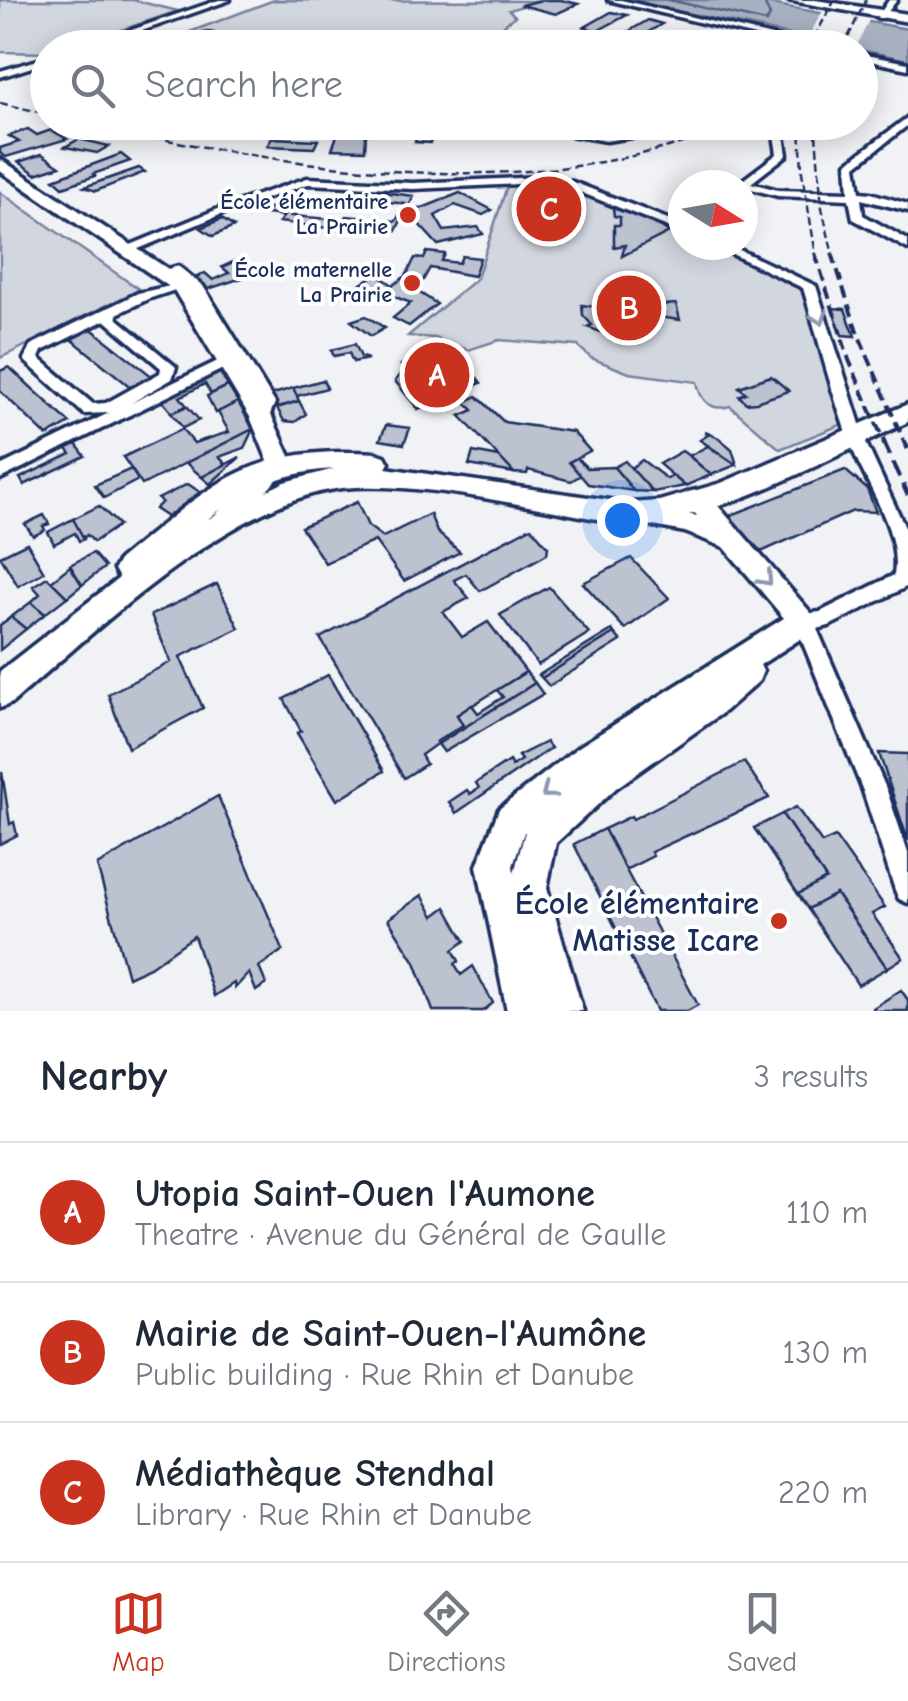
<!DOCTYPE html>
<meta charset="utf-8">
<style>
:root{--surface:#fff;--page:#f2f2f3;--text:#1f2937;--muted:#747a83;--line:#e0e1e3;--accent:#c8321e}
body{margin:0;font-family:"Comic Neue",sans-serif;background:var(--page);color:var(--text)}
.compass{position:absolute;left:668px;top:170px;width:90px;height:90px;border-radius:50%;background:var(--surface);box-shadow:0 5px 25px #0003;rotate:101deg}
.you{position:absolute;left:622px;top:520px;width:35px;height:35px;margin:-25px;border:8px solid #fff;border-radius:50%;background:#1a73e8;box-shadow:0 0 0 15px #1a73e833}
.badge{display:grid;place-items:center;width:65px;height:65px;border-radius:50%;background:var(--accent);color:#fff;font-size:32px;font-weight:700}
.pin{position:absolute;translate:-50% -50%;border:5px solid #fff;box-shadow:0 2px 10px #0006}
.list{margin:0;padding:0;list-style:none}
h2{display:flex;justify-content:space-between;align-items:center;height:130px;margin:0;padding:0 40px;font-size:42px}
h2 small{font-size:32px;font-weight:400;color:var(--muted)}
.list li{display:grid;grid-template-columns:65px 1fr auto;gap:30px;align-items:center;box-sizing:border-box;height:140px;padding:0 40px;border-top:2px solid var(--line)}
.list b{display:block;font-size:38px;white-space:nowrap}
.list p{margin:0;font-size:32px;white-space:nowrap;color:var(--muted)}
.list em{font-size:32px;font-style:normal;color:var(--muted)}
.icon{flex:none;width:55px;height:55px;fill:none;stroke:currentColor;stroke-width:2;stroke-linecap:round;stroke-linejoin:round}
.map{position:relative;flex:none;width:908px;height:1011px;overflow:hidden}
.search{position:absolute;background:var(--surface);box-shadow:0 5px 25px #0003;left:30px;right:30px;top:30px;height:110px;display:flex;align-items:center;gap:25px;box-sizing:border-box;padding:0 35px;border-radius:55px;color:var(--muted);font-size:38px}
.sheet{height:550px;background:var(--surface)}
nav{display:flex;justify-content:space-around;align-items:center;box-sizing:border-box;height:140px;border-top:2px solid var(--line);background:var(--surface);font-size:28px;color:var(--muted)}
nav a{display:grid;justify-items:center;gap:5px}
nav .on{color:var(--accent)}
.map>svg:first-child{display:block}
</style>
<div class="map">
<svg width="908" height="1011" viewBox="0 0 908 1011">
<rect width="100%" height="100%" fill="#f1f2f5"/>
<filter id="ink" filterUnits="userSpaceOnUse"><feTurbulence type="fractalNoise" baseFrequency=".01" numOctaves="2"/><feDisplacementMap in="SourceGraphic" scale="20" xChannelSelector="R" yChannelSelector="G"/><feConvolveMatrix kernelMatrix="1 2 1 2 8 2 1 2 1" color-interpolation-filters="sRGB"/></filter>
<g filter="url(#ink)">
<!-- green -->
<g fill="#d2d6df" stroke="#76829e" stroke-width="2.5">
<path d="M0,0H133L178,11L71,47L48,48L47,53L0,52Z"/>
<path d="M274,0L531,1L542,0L509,10L515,16L504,25L520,38L504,47L253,48L238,43C218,52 182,50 161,43Z"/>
<path d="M560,184L683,232V245H716L802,287L848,422L780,449L730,406C710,412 700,400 697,382L629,373L591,358L578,346L499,340L468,350L435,338L408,336L477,278L507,186Z"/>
<path d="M0,192L140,290L0,358Z"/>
</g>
<!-- water -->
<path fill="#a8b0c2" stroke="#707c9a" stroke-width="2.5" d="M624,0H750L908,29V60Z"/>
<!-- pier -->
<path fill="#f1f2f5" d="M824,9L870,18L856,48L804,44Z"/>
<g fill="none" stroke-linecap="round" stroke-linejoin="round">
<!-- shore -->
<path stroke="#536386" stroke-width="2.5" d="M669,0L766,22L770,16L763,0"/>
</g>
<!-- building -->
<g fill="#bcc2d0" stroke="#1b2f5e" stroke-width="2.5">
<path d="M542,0H561L578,4L556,14L521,5Z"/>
<path d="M611,12L627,15L597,31L585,27Z"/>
<path d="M648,20L662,24L635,40L666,47L639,48L612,41Z"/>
<path d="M206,31L239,40L220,48L167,44Z"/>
<path d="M342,122L358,123L355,130L398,129L432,135L430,143L415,142L416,137L395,133L366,134L365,150L332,149Z"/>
<path d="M28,129L37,135L51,130L67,139L6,157L0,153V148L19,142L9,136Z"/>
<path d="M272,138L318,140L314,148L267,146Z"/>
<path d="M79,139L109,146L97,153L65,147Z"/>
<path d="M42,154L60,166L36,174L19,162Z"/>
<path d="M121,154L130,161L93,174L95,176L63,187L54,179Z"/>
<path d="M139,168L145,172L96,191L84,187Z"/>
<path d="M352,188L414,196L408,208L420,209L460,193L492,210L483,215L455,205L435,216L444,231L478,227L483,234L438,245L415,220L402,218L396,231L346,225L344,230L279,222L284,216L266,214L271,207L295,210L291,216L344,220L347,216L396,221L405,204L347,196Z"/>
<path d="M527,198L579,204L574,225L567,224L566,229L527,225L528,220L521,219Z"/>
<path d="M613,208L656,223L669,232L622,256L625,245L614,247V225H620V217L614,216Z"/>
<path d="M222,219L234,227L213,236L201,228Z"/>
<path d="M427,252L445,254L442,261L459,263L462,256L480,258L474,276L430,268L417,291L437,304L409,326L393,318L411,303L361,284L376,274L393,285L406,276L415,258L424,259Z"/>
<path d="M235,261L251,275L208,289L195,278L205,273L213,280L229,273L222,267Z"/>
<path d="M611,278L636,281L634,286L650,293L664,305L676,304L680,320L659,317L648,330L617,334V338L587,327L592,325L583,315L582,305L595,307L615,296Z"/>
<path d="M832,308L845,309L855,336L842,335Z"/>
<path d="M366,316L385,328L371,336L351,321Z"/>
<path d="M89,327L153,377L133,389L69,337Z"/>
<path d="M355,344L361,357L368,359L353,362L349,353L334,356L331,350Z"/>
<path d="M428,347L440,353L445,349L452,351L456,362H465L481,383L418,409L395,381L407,368L401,365Z"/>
<path d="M9,367L70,423L47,436L0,391V371Z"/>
<path d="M218,369L228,386L211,394L205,384L180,397L187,406L172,413L160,398Z"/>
<path d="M771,376L789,391L756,402L746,403L739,396L746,393L739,387Z"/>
<path d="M323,380L327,388L297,396L293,388Z"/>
<path d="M228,386L238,402L216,413L207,396Z"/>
<path d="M293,388L299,401L277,408L270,395Z"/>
<path d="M477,396L504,422L573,432L590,451L569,462L581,475L571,481L528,470L527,474L514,473L460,416L473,410L465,402Z"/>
<path d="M299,401L306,414L295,422L284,421L277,408Z"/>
<path d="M238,402L253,429L142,485L123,457L182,429L194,443L229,432L218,412Z"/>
<path d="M187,406L199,420L183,428L171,413Z"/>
<path d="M386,425L410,428L404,444L380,440Z"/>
<path d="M253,429L244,448L219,457L226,464L202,477L186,463Z"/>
<path d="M705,432L719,438L732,449L737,465L700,440L708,435Z"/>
<path d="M73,440L85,456L24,485L20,478L71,454L64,445Z"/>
<path d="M708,446L736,465L711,475L689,456Z"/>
<path d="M682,451L689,456L711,475L685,486L659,464Z"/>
<path d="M473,452L499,457L514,473L469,465Z"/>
<path d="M240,457L210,484L202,477Z"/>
<path d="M577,458L587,468L614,467L634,491L588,484L569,462Z"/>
<path d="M642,460L667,479L673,476L685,486L653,492L631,468Z"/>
<path d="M625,461L631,468L653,492L634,491L614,467Z"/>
<path d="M131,469L138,480L104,498L95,485Z"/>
<path d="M845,470L867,489L876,512L853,511L761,552L729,516Z"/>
<path d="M188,484L200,492L167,517L155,509L162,502L158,499Z"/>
<path d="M357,502L368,526L383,537L430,514L437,532L460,552L404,581L375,541L325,563L301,527Z"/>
<path d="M99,506L119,525L94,542L87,535L83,538L73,519Z"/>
<path d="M44,515L49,524L43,526L45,530L33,536L25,524Z"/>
<path d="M73,519L84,539L79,541L75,533L54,544L48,532Z"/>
<path d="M531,527L548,547L547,554L480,591L466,574L454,580L469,598L443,612L462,637L488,622L526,672L457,715L463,725L421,755L426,764L404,778L320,638Z"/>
<path d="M27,543L44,572L18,586L0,556Z"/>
<path d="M93,553L105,567L82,585L70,565Z"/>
<path d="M631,558L669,598L625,629L583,583Z"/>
<path d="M70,566L82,585L67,597L50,582Z"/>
<path d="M47,577L67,597L45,614L31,602L40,594L33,586Z"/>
<path d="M217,584L239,628L180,657L203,708L128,748L108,694L171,662L151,615Z"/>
<path d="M549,587L589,633L538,665L500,615Z"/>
<path d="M31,602L45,614L26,629L11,617Z"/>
<path d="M11,617L26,629L0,650V625Z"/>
<path d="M612,630L614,633L542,678L539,675Z"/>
<path d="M614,633L621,641L549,686L542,678Z"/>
<path d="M526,672L535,683L438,744L436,742L463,725L457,715L472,705L478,713L503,697L497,690Z"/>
<path d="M328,675L384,771L337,800L297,733L301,731L284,699Z"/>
<path d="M535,683L543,694L444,752L438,744Z"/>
<path d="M546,742L551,748L456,813L449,802L467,790L470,794L479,788L476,783L509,761L512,766L521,760L518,756Z"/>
<path d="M879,753L908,754V841Z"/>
<path d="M744,762L769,798L651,852L653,856L625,870L604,829L631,816L633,819Z"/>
<path d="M2,772L10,824L14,822L17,835L0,844Z"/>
<path d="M218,796L283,950L259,967L266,984L256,991L249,973L235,988L234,983L214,996L194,936L150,967L128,977L97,865Z"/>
<path d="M796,807L822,843L835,837L885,907L872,914L903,958L887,968L836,894L808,909L798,894L826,879L782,814Z"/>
<path d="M782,814L826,879L798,894L754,828Z"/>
<path d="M604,829L698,1005L687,1011H657L574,844Z"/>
<path d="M836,894L887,968L858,985L808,909Z"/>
<path d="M422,895L434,916L446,907L465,941L453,950L459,961L455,964L461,975L473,966L493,1003L483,1011H433L415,962L388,919Z"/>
<path d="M901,990L908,1000V1011H875L873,1008Z"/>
</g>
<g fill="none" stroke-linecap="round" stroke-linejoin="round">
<defs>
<g id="street">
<path d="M219,0H230L93,48H79Z"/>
<path d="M608,0H621L822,48H805Z"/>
<path d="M889,0H897L883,18H877Z"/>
<path d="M860,54L908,63V69L860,59Z"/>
<path d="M48,57V62L0,77V71Z"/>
<path d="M908,117V125L856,166L860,192L871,193L908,204V211L861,199L863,215L908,240V249L853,219L849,199L778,196L736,185L777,154L772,122H782L787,155L751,183L778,190L849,192L847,163Z"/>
<path d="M493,122H525L606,135L627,133L664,122H679L652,134L606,141Z"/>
<path d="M540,177L573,182L683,225V233L567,187L540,183L413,189L308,184L227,212L131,252L121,249L223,207L307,178L413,183Z"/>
<path d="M713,245H729L816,286L866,443L908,534V586L829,626L817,629L887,791L908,853V903L899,899L895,890L863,791L794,621L797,615L820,612L894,575C901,531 866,485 851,445C831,394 819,340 803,288Z"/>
<path d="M178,266L203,286L275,403L267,421H255L253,417L259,403L235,363L0,479V466L109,413L84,414L26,362L24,359L31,345L138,293L184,283L175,274L164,276L158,272ZM187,286L232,357L224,358L131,403L172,379L176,367L118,319L117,314L148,299ZM105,320L161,368L160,373L106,403L93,404L39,358L42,351Z"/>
</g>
<g id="secondary">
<path d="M0,159L188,282L272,417L293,463L227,532H209L205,525L268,461L250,417L174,290L0,171Z"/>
<path d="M697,490L706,492L818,621L814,630L760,665L763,671L759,681L725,711L616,788L556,843L547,888L583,1011H507L477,866L499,809L577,748L784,618L724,547L685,532L626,521L622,514L626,507L635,504L697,516L685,499L688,492ZM524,832H525L514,873L513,866Z"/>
</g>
<g id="primary">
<path d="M787,0H815L908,14V22Z"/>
<path d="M908,404V422C819,463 729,516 630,525C545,511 425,480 342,488C232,500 94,632 12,703L0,708V671L119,578L114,569L119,560C212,484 248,445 376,453L385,456L389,463L386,468L630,503L659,501L721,483ZM334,469L285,482L208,519C247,487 284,472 334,469Z"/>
</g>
</defs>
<!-- street casing -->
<use href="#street" stroke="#1b2f5e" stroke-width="7"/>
<!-- secondary casing -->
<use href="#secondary" stroke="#1b2f5e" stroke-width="7"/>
<!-- primary casing -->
<use href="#primary" stroke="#1b2f5e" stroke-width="7"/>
<!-- street -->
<use href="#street" fill="#fff" fill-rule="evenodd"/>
<!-- secondary -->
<use href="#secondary" fill="#fff" fill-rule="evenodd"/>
<!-- primary -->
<use href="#primary" fill="#fff" fill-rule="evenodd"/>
<!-- rail-far2 -->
<g stroke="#1b2f5e" stroke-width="2.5" stroke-dasharray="8 4" stroke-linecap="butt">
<path d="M808,48L835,0"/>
<path d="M843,48L866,0"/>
<path d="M0,103L48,114"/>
<path d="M84,122C291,169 537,209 739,122"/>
<path d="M800,122L802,172L816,255"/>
<path d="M815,122L822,208L833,255"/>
</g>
<!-- rail-far1 -->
<g stroke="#1b2f5e" stroke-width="4" stroke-dasharray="12 6" stroke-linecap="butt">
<path d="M815,253L849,360L885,444"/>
<path d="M832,253L857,331L905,444"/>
</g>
<!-- rail -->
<g stroke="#1b2f5e" stroke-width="5" stroke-dasharray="16 8" stroke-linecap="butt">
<path d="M883,441L908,495"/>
<path d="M904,441L908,449"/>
</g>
</g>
<!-- one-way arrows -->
<defs><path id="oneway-chevron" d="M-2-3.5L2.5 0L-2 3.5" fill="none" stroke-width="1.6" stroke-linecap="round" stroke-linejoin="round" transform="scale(2.5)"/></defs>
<g stroke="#8d97ae">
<use href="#oneway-chevron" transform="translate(820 318) rotate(71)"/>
<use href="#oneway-chevron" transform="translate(766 579) rotate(47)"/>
<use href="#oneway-chevron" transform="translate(548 792) rotate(142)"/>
</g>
</g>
<!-- markers -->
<g fill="#c8321e" stroke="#fff" stroke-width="4">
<circle cx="408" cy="215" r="10"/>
<circle cx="412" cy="283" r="10"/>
<circle cx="779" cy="921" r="10"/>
</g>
<g text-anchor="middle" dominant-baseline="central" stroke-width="8" stroke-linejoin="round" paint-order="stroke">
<!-- far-poi labels -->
<g font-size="22" font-weight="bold" fill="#1b2f5e" stroke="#fff" text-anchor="end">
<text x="388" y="202">École élémentaire<tspan x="388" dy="25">La Prairie</tspan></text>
<text x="392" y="270">École maternelle<tspan x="392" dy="25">La Prairie</tspan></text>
</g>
<!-- near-poi labels -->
<g font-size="32" font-weight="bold" fill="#1b2f5e" stroke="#fff" text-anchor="end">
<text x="759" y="903">École élémentaire<tspan x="759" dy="37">Matisse Icare</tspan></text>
</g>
</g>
</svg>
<svg class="compass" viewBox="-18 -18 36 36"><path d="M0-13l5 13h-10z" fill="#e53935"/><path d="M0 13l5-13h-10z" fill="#747a83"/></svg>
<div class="you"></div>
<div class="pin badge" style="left:437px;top:375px">A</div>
<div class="pin badge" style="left:629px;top:308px">B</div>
<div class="pin badge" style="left:549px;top:209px">C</div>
<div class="search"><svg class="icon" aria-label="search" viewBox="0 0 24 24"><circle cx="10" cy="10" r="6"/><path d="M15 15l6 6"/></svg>Search here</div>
</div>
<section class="sheet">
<h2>Nearby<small>3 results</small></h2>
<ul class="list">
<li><span class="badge">A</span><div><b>Utopia Saint-Ouen l'Aumone</b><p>Theatre · Avenue du Général de Gaulle</p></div><em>110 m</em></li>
<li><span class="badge">B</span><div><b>Mairie de Saint-Ouen-l'Aumône</b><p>Public building · Rue Rhin et Danube</p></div><em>130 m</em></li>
<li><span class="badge">C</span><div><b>Médiathèque Stendhal</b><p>Library · Rue Rhin et Danube</p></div><em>220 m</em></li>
</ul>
</section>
<nav>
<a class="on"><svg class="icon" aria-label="map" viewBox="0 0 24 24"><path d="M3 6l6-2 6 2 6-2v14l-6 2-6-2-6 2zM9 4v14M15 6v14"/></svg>Map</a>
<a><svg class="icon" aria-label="directions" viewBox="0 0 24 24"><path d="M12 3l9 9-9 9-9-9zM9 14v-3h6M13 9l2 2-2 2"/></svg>Directions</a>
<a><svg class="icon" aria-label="saved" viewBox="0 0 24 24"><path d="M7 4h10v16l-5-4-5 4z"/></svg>Saved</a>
</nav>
